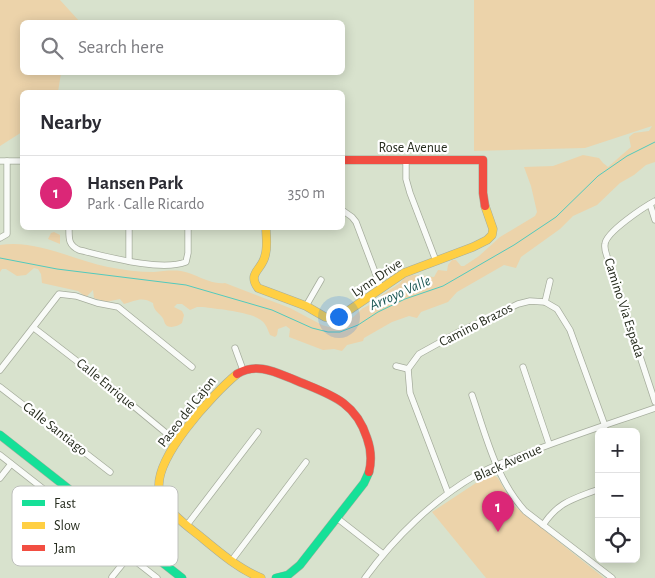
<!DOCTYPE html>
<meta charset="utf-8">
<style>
:root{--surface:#fff;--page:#f7f7f7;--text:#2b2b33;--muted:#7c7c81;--line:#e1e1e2;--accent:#db2777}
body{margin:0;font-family:"Alegreya Sans",sans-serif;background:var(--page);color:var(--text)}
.controls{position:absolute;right:15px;bottom:15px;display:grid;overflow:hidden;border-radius:8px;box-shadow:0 2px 12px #0003}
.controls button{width:45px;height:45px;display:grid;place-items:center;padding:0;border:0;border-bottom:1px solid var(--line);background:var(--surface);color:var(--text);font:25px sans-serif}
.you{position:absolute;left:338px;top:316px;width:18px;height:18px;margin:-12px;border:4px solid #fff;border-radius:50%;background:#1a73e8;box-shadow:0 0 0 8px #1a73e833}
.badge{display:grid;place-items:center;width:32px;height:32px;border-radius:50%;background:var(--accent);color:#fff;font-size:16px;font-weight:700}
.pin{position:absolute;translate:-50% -41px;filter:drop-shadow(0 1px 2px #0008)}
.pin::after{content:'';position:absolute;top:26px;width:18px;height:15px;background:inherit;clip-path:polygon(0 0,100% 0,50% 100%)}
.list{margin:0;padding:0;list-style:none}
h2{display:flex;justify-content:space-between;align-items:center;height:65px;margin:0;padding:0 20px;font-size:21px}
h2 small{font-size:16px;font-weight:400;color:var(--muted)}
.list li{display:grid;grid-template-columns:32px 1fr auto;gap:15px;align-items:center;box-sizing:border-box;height:75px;padding:0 20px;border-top:1px solid var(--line)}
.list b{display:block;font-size:19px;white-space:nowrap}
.list p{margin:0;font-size:16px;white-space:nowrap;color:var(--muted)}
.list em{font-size:16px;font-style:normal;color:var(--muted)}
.icon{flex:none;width:28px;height:28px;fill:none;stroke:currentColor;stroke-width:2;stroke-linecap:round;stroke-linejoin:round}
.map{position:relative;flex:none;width:655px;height:578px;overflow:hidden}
.search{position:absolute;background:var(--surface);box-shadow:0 2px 12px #0003;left:20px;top:20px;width:325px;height:55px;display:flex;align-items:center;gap:12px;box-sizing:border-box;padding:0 18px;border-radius:8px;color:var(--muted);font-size:19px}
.panel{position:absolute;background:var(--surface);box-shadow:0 2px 12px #0003;left:20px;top:90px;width:325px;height:140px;border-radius:8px}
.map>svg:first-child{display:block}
</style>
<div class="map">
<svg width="655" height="578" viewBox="0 0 655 578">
<rect width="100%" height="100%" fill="#d8e2cd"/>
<!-- green -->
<g fill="#ecd3aa">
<path d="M0,0H60L80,22H22V72L61,73L58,92H22V132L0,146Z"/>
<path d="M474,0H655V162L646,165L634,175L620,183L597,205L573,216L560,229L521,257L516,268L504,265L457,292L448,302L421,312L417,318L409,316L392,322L364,338L363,341L347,345L342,351L334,349L323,350L289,337L290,329L286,326L278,329L277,335L275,337L270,335C268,330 266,324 262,321C253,312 217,309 203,307H197L190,310L182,304H177L174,307L182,311L184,315L182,323C178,326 170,329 166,325C164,323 164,319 162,317C157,311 154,311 153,303C142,296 135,301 124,304L120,299L106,302L94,298L93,290L86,297L78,291L42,283L41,274L38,269L34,268L26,275L17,276L6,269H2L0,272V245C35,239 74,260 108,267C123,270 139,272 154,272C163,271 172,270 181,271C197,274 210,285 225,283L290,308L322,325L329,327L340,326L352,318L363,308L374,303L382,295L400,283L405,277L413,275L434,277L438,270L447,271L448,265L452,260H456L461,266H464L479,256L500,237L535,216L537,212L531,186L524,167L553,166L583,155L599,158L603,163L608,167L631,147L629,137L634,133L649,131L652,126L585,148L474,151Z"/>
<path d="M54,232L60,235V244L48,239L51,233Z"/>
<path d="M492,474L498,478L513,505L604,578H486L432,512L488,475Z"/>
</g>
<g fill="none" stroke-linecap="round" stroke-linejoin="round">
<!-- stream -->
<path stroke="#52cabd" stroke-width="1" d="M0,258L57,269L186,285L272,310L312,328L328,332H340L358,325L378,312L405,299L443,286L514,245L556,217L598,176L627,156L655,142"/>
<defs>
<g id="street">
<path d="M406,160V179L410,193L436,261"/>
<path d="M0,161H22"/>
<path d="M655,201C644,207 606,232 605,244C604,249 606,254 608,259L655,402"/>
<path d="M650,204L655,220"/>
<path d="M342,210L352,217L356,222L381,288"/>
<path d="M69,228C69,238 68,245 79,250C105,256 160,272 186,262L188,253V228"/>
<path d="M0,238L7,234V161"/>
<path d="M129,261V228"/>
<path d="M545,302L550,281"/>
<path d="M306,306L321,280"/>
<path d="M34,328L108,385L177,442"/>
<path d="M235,348L243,370"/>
<path d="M396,366L408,369"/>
<path d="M523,367L549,444"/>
<path d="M0,370L59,294L76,296L97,303L118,307L192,367"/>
<path d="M0,387L110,472"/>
<path d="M472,395C486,436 496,479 525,511L612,578"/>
<path d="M0,455L157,578"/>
<path d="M0,478L11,464"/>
<path d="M448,493L410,393L408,369L419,354L457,333L518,304L530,301L545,302L557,309L570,330L605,426"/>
<path d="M337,518L383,554"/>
<path d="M187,525L258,432"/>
<path d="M543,525C559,501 574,499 599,489"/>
<path d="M42,547L70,510"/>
<path d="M232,560L306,462"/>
<path d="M112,577L129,556"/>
<path d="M365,578C394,538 433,500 476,475C492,466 509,460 525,454C568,437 612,423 655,408"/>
</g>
<g id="fast">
<path d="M0,435L182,578"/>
<path d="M276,578L288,575L300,565L364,483L369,472"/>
</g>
<g id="slow">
<path d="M266,228C266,237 268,247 265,256C262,270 247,273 258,288L306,306L325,317L336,319L404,273L473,247L487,240L492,235L493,229L485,206"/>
<path d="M237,374C213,394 150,461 160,493C166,511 186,525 201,537C219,552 239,569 261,578"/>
</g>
<g id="jam">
<path d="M342,160H483V193L485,206"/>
<path d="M237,374C257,362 275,372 295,380C328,394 355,400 367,438C371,449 372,460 369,472"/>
</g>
</defs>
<!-- street casing -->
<use href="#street" stroke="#a6ad9d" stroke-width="7"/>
<!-- fast casing -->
<use href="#fast" stroke="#a6ad9d" stroke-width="9"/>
<!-- slow casing -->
<use href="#slow" stroke="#a6ad9d" stroke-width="9"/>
<!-- jam casing -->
<use href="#jam" stroke="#a6ad9d" stroke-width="9"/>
<!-- street -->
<use href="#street" stroke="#f9fbf8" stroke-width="5.5"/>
<!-- fast -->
<use href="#fast" stroke="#16e098" stroke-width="8"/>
<!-- slow -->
<use href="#slow" stroke="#ffcf43" stroke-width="8"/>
<!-- jam -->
<use href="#jam" stroke="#f24e42" stroke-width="8"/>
</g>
<g text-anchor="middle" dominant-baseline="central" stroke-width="4.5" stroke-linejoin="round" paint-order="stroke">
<!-- street labels -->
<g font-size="14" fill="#262c1e" stroke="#fff">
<text x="413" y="148">Rose Avenue</text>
<text transform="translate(377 278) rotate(-34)">Lynn Drive</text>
<text transform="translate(624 308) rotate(72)">Camino Via Espada</text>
<text transform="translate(476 325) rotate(-27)">Camino Brazos</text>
<text transform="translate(106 384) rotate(39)">Calle Enrique</text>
<text transform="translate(187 412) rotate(-52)">Paseo del Cajon</text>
<text transform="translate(55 429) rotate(38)">Calle Santiago</text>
<text transform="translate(508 463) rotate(-24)">Black Avenue</text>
</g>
<!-- water labels -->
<g font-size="15" font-style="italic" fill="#1b5753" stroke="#fff">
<text transform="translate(400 293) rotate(-24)">Arroyo Valle</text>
</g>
</g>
<!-- legend -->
<rect x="12" y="486" width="166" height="80" rx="8" fill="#fff" stroke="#bec0bc" stroke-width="1"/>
<rect x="22" y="500" width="23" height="6" fill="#16e098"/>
<rect x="22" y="522" width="23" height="7" fill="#ffcf43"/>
<rect x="22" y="545" width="23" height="6" fill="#f24e42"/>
<g font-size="14" fill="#262c1e">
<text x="54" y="508">Fast</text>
<text x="54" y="530">Slow</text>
<text x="54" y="553">Jam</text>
</g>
</svg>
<div class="controls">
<button>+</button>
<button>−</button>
<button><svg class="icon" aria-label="locate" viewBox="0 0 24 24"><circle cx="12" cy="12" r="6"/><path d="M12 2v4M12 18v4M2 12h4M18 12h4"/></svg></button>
</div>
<div class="you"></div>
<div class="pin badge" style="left:498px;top:532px">1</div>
<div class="search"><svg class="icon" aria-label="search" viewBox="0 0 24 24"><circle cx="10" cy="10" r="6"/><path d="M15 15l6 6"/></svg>Search here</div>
<section class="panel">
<h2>Nearby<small></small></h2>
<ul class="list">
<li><span class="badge">1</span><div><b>Hansen Park</b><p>Park · Calle Ricardo</p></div><em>350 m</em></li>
</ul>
</section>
</div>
